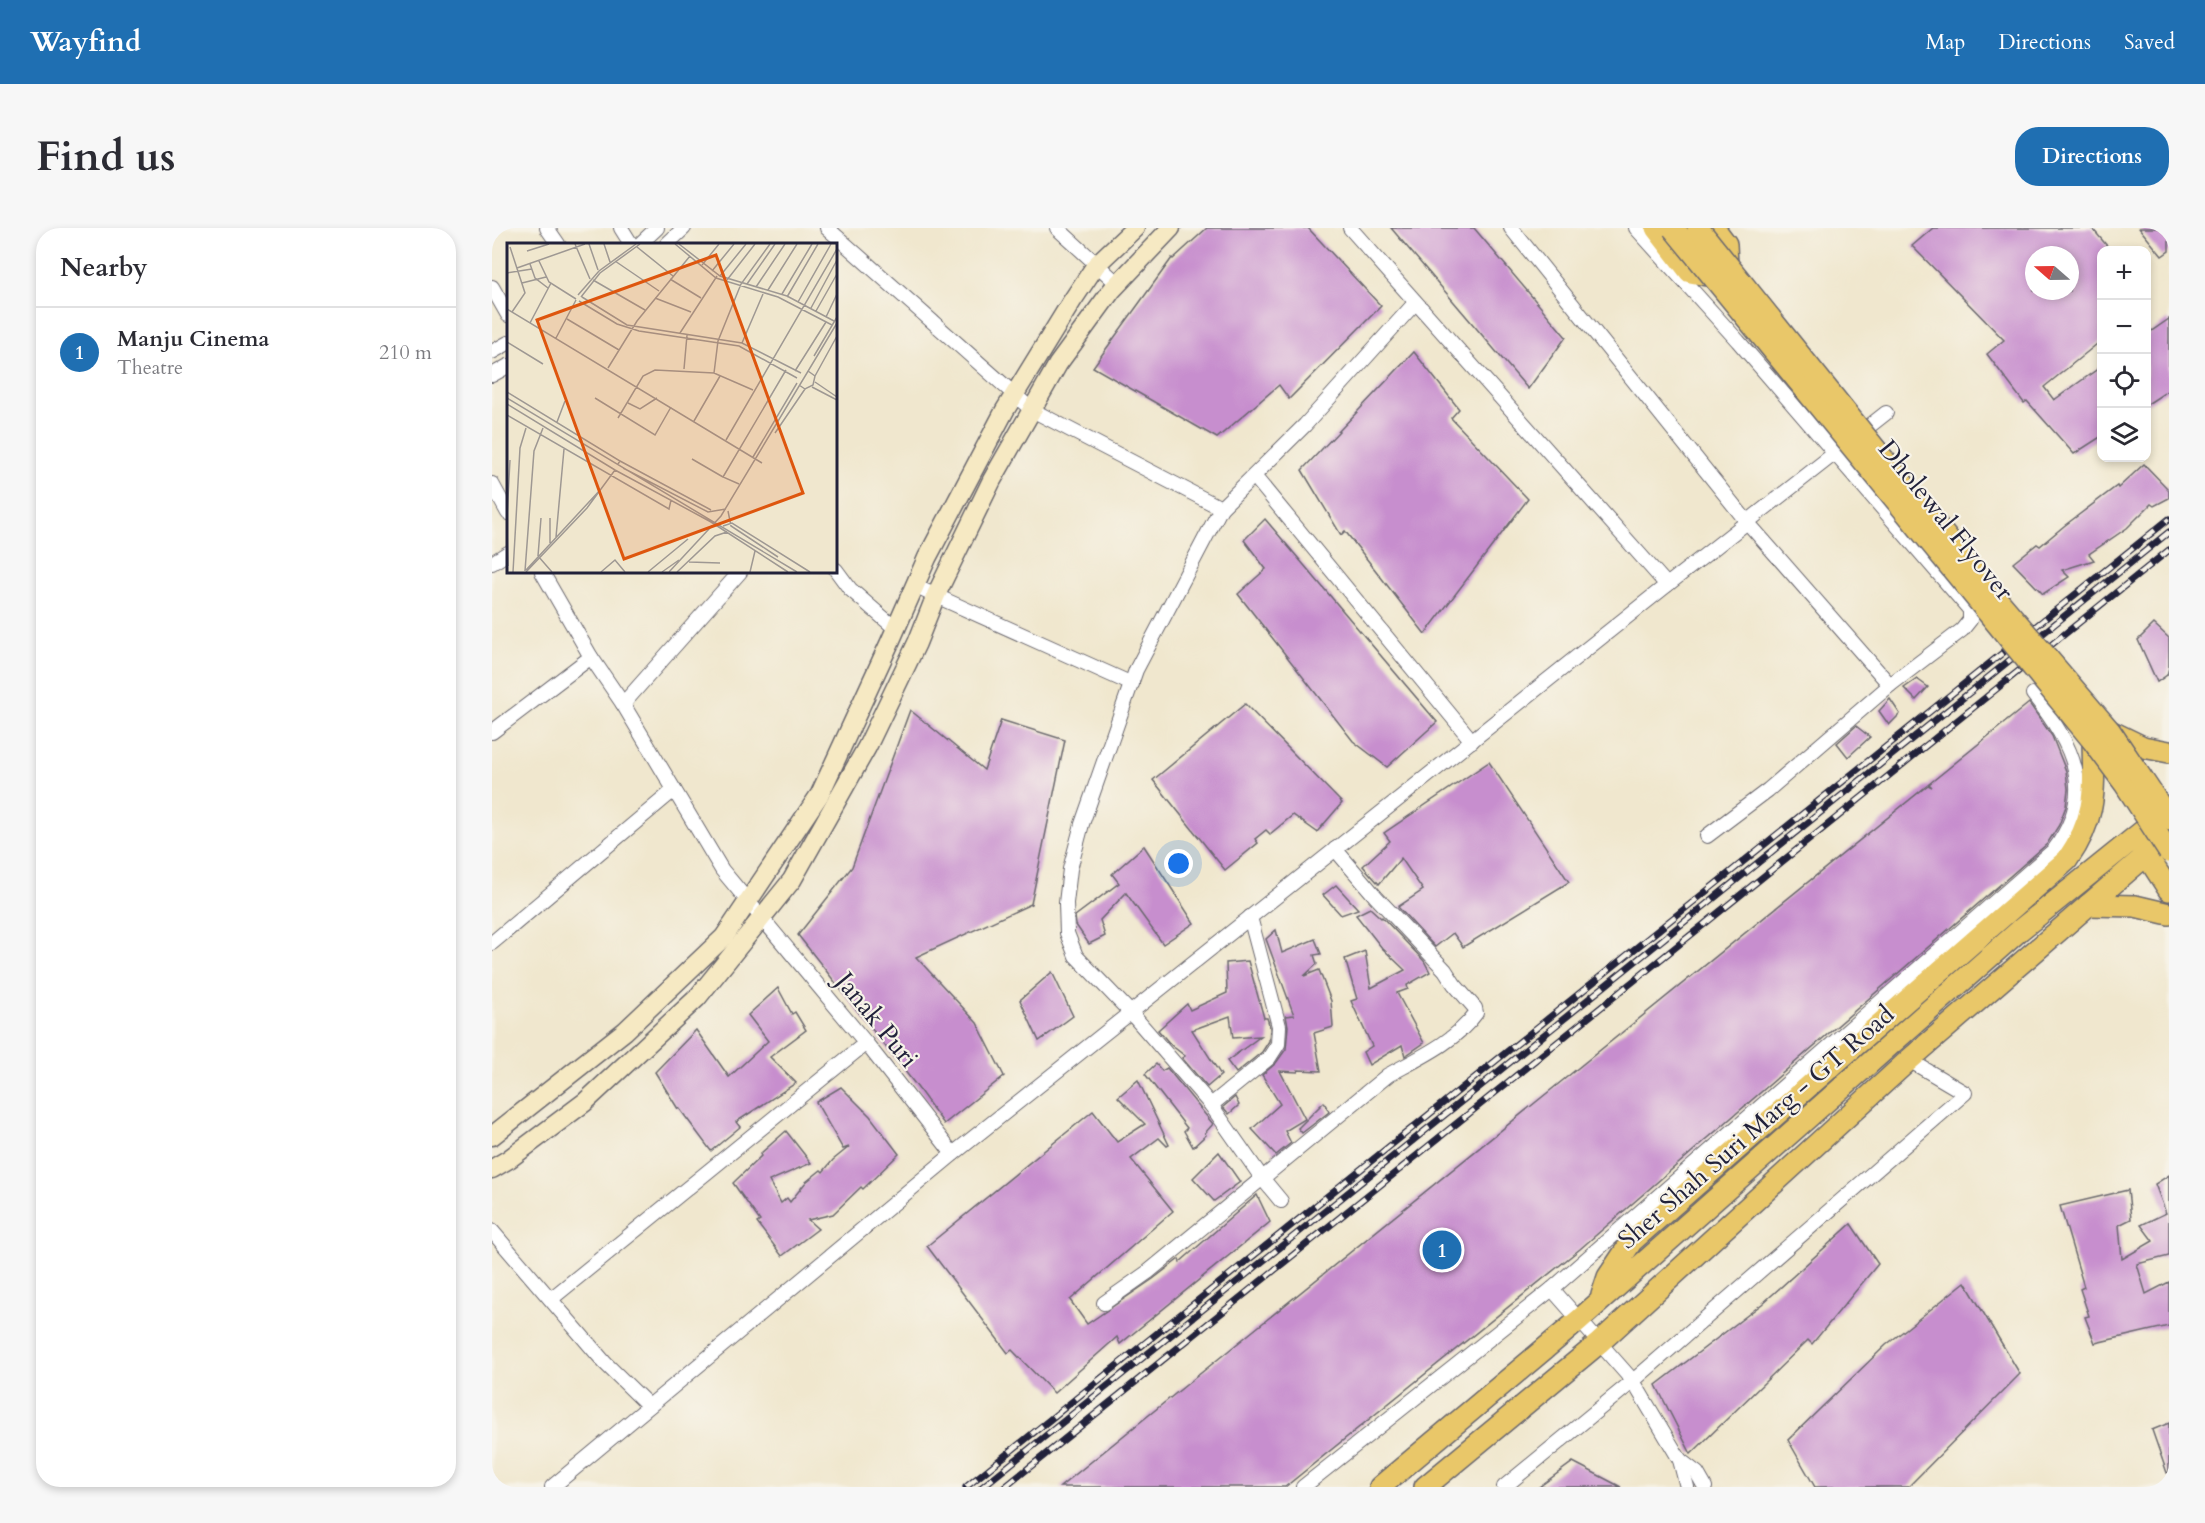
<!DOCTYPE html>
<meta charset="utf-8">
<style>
:root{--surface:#fff;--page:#f7f7f7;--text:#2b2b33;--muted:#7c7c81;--line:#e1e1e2;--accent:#1f6fb2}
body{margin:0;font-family:Cardo,serif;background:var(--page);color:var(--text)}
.controls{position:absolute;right:18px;top:18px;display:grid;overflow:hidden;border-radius:12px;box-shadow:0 3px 9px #0003}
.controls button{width:54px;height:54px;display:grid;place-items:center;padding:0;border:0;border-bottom:2px solid var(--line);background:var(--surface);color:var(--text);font:30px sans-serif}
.compass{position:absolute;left:1533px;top:18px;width:54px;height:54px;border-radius:50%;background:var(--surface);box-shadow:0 3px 9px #0003;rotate:290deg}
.you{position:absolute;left:687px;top:636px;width:21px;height:21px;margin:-15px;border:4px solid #fff;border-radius:50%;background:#1a73e8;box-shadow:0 0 0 9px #1a73e833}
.badge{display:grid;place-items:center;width:39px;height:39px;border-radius:50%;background:var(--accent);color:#fff;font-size:20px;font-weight:700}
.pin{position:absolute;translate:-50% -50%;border:3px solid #fff;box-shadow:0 2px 6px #0006}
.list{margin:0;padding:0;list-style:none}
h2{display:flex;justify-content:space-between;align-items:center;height:78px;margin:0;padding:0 24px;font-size:26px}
h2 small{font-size:20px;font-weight:400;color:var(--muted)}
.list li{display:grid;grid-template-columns:39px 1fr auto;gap:18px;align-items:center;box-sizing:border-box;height:90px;padding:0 24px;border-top:2px solid var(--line)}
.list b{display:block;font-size:22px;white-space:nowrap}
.list p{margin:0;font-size:20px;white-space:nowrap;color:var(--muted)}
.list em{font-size:20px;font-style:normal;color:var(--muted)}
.icon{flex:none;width:33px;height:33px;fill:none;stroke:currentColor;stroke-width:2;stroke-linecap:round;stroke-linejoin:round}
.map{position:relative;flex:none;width:1677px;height:1259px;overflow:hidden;border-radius:24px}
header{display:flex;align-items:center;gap:36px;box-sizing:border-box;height:84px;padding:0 30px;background:var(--accent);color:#fff}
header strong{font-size:28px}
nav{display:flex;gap:33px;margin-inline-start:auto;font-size:21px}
.intro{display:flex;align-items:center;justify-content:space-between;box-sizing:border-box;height:144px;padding:0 36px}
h1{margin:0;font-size:42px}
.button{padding:15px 27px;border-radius:24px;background:var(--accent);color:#fff;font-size:21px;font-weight:700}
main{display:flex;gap:36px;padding:0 36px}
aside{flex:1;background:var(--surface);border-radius:24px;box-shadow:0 3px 9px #0003}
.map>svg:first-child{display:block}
</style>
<header>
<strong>Wayfind</strong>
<nav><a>Map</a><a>Directions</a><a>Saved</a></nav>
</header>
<div class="intro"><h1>Find us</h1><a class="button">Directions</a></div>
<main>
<aside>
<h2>Nearby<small></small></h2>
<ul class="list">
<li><span class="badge">1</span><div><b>Manju Cinema</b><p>Theatre</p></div><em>210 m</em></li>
</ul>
</aside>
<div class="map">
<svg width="1677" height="1259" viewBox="0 0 1677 1259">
<rect width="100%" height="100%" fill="#f7f3e8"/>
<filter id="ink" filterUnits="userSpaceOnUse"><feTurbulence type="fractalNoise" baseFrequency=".0167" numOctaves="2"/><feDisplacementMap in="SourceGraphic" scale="12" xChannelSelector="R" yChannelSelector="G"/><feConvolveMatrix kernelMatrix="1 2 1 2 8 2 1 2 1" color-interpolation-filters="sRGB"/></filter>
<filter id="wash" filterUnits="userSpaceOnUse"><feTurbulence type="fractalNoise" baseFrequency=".008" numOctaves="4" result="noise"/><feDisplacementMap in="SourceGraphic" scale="24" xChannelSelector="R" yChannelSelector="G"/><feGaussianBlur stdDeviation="1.35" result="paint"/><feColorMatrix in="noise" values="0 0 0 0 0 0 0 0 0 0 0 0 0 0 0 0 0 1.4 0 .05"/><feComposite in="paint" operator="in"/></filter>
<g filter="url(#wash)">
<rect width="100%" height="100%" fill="#f0e7ce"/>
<g id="blocks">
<!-- building -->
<g fill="#c78ece" fill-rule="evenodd">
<path d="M715,0H816L889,78L797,171L787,157L725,210L601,139L680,30L681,31Z"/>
<path d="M899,0H982L1074,109L1036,161Z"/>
<path d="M1441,0H1600L1616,19L1610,22V112L1552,159L1562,172L1610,138V208L1582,226L1535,173L1532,175L1495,126L1512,112L1420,18ZM1542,27H1578V63H1542Z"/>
<path d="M1647,0H1677V23L1670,28Z"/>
<path d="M1677,91V162L1654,177V107Z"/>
<path d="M922,124L967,181L959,190L1036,271L933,406L853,303L849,307L810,242Z"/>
<path d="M1652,236L1677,262V270L1662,278L1659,276L1635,300L1597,326L1602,332L1570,342L1577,349L1551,366L1521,335L1545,316L1548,318L1572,298L1625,258L1626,260Z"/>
<path d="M773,291L945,494L895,539L861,513L746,366L774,341L752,312Z"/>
<path d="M1662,396L1677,410V440L1675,447L1665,454L1646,412Z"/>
<path d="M1425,451L1436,459L1424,472L1412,460Z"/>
<path d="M1398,471L1408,486L1397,497L1387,483Z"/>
<path d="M1537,475L1560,508L1574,543L1576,561L1574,578L1567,597L1555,616L1088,1021L793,1259H568L1436,557L1440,559L1437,556Z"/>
<path d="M753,476L850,575L825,604L801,587L778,606L774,602L763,611L766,615L733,642L661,552Z"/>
<path d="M418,482L492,542L509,492L573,512L539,676L424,729L485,795L512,848L452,896L423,856L306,707L360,639Z"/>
<path d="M1364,498L1378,509L1356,529L1345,515Z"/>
<path d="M997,534L1077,654L971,719L961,705L943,719L906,679L931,662L909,630L887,656L871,638L898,613L892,605Z"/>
<path d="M652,618L702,695L671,716L634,665L608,692L613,708L597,716L584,697L583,688L627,655L620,646Z"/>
<path d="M844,657L866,681L849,687L831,667Z"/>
<path d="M878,680L889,690L890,689L932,733L938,744L915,757L916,761L905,765L932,815L913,828L910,817L877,837L871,824L880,818L859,773L865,771L853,731L873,723L879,760L913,742L890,720L864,687Z"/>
<path d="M784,702L790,725L823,711L829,726L822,727L825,736L812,748L827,742L839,773L841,799L822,805L829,843L806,842V844L788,843L813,891L793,903L799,915L784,927L760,901L788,876L770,847L784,835L794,821L796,798L794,788L802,787L774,711Z"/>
<path d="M756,733L772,790H775L778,799L777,813L770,824L744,845L735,833L769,808L741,810L738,788L700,802L729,847L715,859L690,830L693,828L679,817L666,802L695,776L698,782L735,765L734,735Z"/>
<path d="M560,744L581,788L547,813L528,772Z"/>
<path d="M286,760L300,786L303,784L314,802L278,829L304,855L244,894L248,899L219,923L187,880L186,881L163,844L204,802L237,849L276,813L256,787Z"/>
<path d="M664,836L670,843L675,840L721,896L713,905L714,907L701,919L692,903L695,900L653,846Z"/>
<path d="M646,852L677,917L675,918L667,910L639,931L681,983L578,1072L595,1096L661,1051L687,1031L688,1034L765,967L778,994L628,1116L625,1109L562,1165L520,1122L516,1125L435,1018L601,883L625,914L653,896L626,869Z"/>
<path d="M349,859L378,888L407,926L371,961L369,959L341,986L316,992L326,1001L290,1028L265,995L268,993L241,955L269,928L268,926L294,903L319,935L277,953L289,975L295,970L298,974L314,954L329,942L331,944L341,932L357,919L351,921L324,874Z"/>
<path d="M743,869L747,877L737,886L731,879Z"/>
<path d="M832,874L837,884L810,905L806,900Z"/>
<path d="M727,924L748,954L722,973L701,950Z"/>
<path d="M1677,947V1028L1645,1036L1654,1066L1677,1054V1098L1603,1115L1593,1089L1597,1088L1588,1061L1592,1059L1568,978L1636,962L1639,991L1627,997L1630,1031L1661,1013L1649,997L1674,985L1663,956Z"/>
<path d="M1359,996L1386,1036L1320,1116L1316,1112L1199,1226L1164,1157L1270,1076Z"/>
<path d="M1473,1054L1528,1146L1416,1259H1323L1296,1212L1394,1117Z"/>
<path d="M1677,1195V1244L1675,1245L1660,1202Z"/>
<path d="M1081,1234L1129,1259H1047Z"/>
</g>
</g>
</g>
<g filter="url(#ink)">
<use href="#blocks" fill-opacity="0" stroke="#6a676e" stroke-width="1.5"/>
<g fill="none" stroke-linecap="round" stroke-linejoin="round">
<defs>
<g id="street">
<path d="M55,0L66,16"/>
<path d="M129,0L139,16"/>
<path d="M335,0L540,182L729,280"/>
<path d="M565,0L626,56"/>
<path d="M858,0L1175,357"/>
<path d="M1019,0L1256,295L1398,457L1470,402L1478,392V382L1246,113L1144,0"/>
<path d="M148,16L165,0"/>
<path d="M175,16L192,0"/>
<path d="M0,59L16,87"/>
<path d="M0,124L16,115"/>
<path d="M0,147L16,138"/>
<path d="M762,248L980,513"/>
<path d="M0,256L16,285"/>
<path d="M0,335L16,325"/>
<path d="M344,342L358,361L404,401"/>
<path d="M50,344L99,429L131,476L230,642L374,815L461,926"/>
<path d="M422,358L640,456"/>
<path d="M131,476L248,344"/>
<path d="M0,504L99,429"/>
<path d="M1215,608L1276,562L1398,457"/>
<path d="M0,715L182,562"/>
<path d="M719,877L777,830L786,816L787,798L758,689"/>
<path d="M789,973L770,950L719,877L638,784L584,728L575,705L574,675L578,641L590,596L644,442L729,280L813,197L923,75"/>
<path d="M0,1003L113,1135L157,1178"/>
<path d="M1060,1061L1562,622C1606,564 1581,517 1541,466"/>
<path d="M59,1071L374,815"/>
<path d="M612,1075L656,1044L896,847C927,830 963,814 984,785L983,780L962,756L953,742L884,669L843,621"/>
<path d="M1188,1232L1205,1245L1213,1259"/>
<path d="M60,1259L461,926L1175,357L1394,185"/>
<path d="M811,1259L1060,1061L1141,1153L1188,1232L1195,1259"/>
<path d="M1012,1259L1141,1153L1473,865L1417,832"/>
</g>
<g id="secondary">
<path d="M0,908L133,803L232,709L328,566L398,414L435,330L513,182L580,73L604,37L643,0"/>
<path d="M0,941L17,931L93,874L205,770L300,652L375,519L425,415L444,367L500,252L566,136L620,62L679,0"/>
</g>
<g id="primary">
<path d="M1164,0L1198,44L1220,48"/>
<path d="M1222,0L1234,16L1235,37"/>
<path d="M1618,503L1651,519L1677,524"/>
<path d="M1648,617L1677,662"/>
<path d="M1596,677L1643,678L1677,686"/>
<path d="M1110,1067L1116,1049L1140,1013L1575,632C1605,589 1602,563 1601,513"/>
<path d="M888,1259L1087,1092L1528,702L1672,586"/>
<path d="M933,1259L1107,1115L1417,832L1645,635L1677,611"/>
</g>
</defs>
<!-- street casing -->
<use href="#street" stroke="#6a676e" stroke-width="16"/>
<!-- secondary casing -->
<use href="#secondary" stroke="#6a676e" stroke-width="21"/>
<!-- primary casing -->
<use href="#primary" stroke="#6a676e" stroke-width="24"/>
<!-- street -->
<use href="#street" stroke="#fff" stroke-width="14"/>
<!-- secondary -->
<use href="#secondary" stroke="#f6e9c3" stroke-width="18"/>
<!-- primary -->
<use href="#primary" stroke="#e9c769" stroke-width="21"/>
<defs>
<g id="rail">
<path d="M474,1259L1677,291"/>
<path d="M490,1259L1677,304"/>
<path d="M513,1259L1677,322"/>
</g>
</defs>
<!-- rail casing -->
<use href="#rail" stroke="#22223b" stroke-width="7"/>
<!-- rail -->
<use href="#rail" stroke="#f7f3e8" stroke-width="4.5" stroke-dasharray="14" stroke-linecap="butt"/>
<defs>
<g id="primary-bridge">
<path d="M1181,0L1601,513L1633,556L1677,624"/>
<path d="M1206,0L1487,350L1618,503L1677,591"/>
</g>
</defs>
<!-- primary-bridge casing -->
<use href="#primary-bridge" stroke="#6a676e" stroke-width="24" stroke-linecap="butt"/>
<!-- primary-bridge -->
<use href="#primary-bridge" stroke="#e9c769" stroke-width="21"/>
</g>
</g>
<g text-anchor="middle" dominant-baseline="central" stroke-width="4.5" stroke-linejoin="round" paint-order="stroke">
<!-- street labels -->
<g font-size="26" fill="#22223b" stroke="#f7f3e8">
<text transform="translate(1454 292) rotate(51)">Dholewal Flyover</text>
<text transform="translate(385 792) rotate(51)">Janak Puri</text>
<text transform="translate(1264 899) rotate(-41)">Sher Shah Suri Marg - GT Road</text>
</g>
</g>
<!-- overview -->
<g transform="translate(15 15)">
<rect width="330" height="330" fill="#f0e7ce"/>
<path fill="none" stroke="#9e9893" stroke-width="1.5" d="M68,1L83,36M82,1L91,27M97,1L103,19M168,1L209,35L271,54L325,82M172,1L213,33L280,53L327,78M3,4L18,50L5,69M130,4L166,33M20,8L42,1M32,18L42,39L69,56M108,18L152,48M23,21L28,35L41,45M195,22L212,1M10,25L78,1M205,28L227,1M0,30L25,26M213,33L239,1M163,36L194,55M86,37L138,67M220,37L248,1M15,40L39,34M240,41L268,1M249,44L278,1M261,47L290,1M275,51L305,1M71,52L92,28L129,1M74,54L93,30L133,1M75,54L120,82L235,100L294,130M280,54L311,1M148,55L184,69M72,58L110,81L132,88L232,103L290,135M291,59L324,1M304,65L330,17M0,66L255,220M309,68L330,31M319,74L330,51M60,76L112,107M23,80L44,40M173,90L210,33M49,95L69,57M0,99L36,121M235,100L256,51M307,113L330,74M101,125L130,78L183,13M177,126L180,92M288,128L319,79M207,130L211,98L234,41L263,1M308,133L330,93M308,139L330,154M292,142L298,146L306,142L308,133L301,128M305,144L330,157M0,149L113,218L111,221M0,155L290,329M88,155L148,192L164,164M121,160L133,166L150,155M0,161L108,227L204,279L281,329M0,172L162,266L164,257M111,175L136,133L148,127L207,130L246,147M187,178L213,133M50,179L58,158M268,190L298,146M219,197L330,6M246,214L290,140M185,216L216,234M113,218L204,267M116,225L201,269L219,266M232,241L216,234L279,127M221,268L224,283L271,314M0,274L3,217M34,275L31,313L45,329M216,283L225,280L303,329M0,285L1,323M49,294L57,206M43,300V275M182,319L213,320M19,327L94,246M18,328L27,208L36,185M6,329L13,205L19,185M19,329L80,265L108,227M94,329L108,317L118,329M141,329L181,296M155,329L172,317M162,329L214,273L330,80M170,329L208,293L220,289M243,329L248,308"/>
<path fill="#de560e" fill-opacity="0.15" stroke="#de560e" stroke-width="3" d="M209,12L296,250L117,316L30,77Z"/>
<rect width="330" height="330" fill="none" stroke="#22223b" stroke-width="3"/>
</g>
</svg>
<div class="controls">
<button>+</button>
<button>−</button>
<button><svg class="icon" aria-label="locate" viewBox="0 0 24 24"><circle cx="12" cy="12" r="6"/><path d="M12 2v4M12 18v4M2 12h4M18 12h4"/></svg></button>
<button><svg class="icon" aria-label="layers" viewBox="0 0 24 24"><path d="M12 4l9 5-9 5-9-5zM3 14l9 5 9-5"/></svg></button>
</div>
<svg class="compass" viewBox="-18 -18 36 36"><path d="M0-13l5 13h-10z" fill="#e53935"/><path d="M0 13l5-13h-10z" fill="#7c7c81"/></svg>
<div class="you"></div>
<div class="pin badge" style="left:950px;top:1022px">1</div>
</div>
</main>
